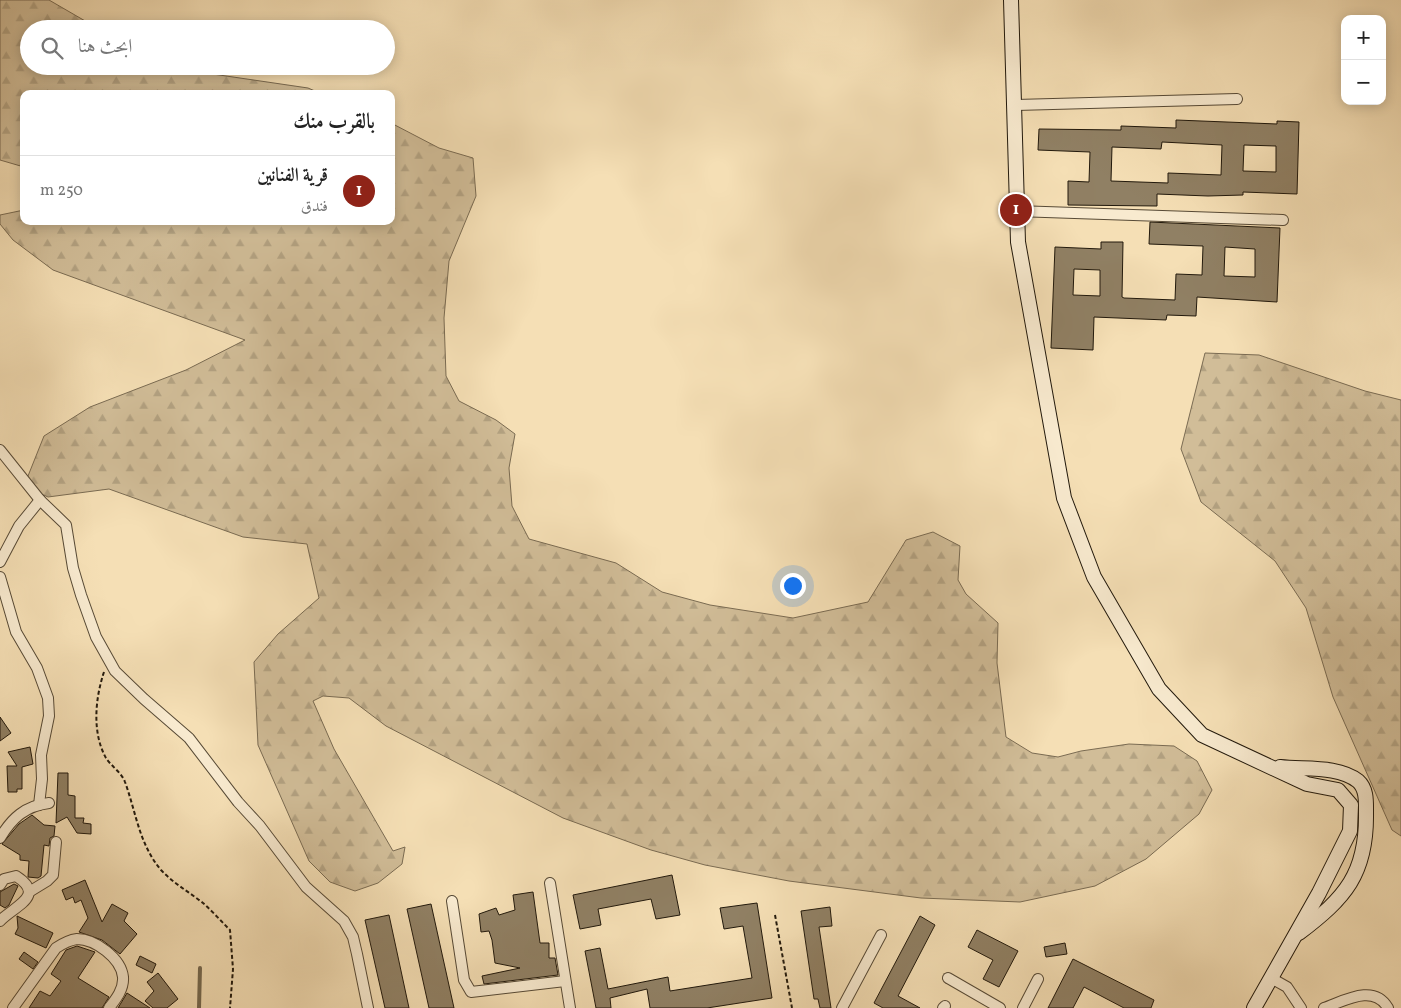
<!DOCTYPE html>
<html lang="ar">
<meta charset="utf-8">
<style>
:root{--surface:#fff;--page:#f2f2f2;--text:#222;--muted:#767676;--line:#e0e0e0;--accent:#8f2418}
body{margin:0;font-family:Vollkorn,Amiri,serif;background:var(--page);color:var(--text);direction:rtl}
.controls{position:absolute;right:15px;top:15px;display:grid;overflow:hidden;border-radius:10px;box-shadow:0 2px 12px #0003}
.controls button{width:45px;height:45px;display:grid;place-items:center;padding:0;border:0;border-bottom:1px solid var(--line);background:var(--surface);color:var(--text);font:25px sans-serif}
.you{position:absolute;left:792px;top:585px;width:18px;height:18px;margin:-12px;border:4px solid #fff;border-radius:50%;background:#1a73e8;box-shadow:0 0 0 8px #1a73e833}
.badge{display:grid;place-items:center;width:32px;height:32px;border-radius:50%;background:var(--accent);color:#fff;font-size:16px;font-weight:700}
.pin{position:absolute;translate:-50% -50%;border:2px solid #fff;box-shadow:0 1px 5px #0006}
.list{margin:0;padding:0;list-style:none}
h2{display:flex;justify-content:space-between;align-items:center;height:65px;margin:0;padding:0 20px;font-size:21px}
h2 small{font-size:16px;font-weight:400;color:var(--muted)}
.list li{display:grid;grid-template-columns:32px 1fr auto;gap:15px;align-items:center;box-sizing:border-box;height:70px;padding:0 20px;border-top:1px solid var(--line)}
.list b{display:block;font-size:19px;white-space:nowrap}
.list p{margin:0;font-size:16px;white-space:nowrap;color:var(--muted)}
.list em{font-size:16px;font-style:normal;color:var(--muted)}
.icon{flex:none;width:28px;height:28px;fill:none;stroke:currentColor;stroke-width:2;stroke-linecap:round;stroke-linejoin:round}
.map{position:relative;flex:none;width:1401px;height:1008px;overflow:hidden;direction:ltr}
.search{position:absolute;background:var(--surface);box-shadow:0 2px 12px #0003;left:20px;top:20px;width:375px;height:55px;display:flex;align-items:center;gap:12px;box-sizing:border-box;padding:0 18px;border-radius:28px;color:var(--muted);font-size:19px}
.panel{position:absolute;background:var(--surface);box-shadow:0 2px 12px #0003;left:20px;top:90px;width:375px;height:135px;border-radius:10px;direction:rtl}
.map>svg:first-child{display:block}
</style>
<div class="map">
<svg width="1401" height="1008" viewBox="0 0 1401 1008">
<defs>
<pattern id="forest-firs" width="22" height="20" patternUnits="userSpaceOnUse" patternTransform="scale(1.25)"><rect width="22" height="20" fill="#d1bd98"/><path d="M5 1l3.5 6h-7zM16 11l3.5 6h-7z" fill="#b3a282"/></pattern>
</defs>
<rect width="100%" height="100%" fill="#f5dfb5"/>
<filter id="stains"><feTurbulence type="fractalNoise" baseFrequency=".004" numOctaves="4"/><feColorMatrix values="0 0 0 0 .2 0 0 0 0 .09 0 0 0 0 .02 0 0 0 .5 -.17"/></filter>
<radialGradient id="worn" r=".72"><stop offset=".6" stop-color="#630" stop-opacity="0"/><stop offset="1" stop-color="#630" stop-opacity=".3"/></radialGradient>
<!-- forest -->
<g fill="url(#forest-firs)" stroke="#7a6b52">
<path d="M0,0H49L99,29H29V66H158L308,88L322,94H24V167L0,160Z"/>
<path d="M391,123L439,148L473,158L476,196L449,261L444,318L446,376L459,401L496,420L515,434L509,468L512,506L529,539L616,563L662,592L710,605L793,618L868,602L906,540L933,532L960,546L958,580L966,594L998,623L997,663L1006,737L1032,753L1058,757L1081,751L1129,744L1174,746L1197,761L1212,790L1199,814L1146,859L1095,886L1020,902L921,898L789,881L705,865L651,850L563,818L386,726L349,698L323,696L313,701L334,749L393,851L405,847L402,864L378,883L355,891L330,882L309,861L258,745L254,662L278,634L319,598L307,544L243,537L109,489L48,497L24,486L44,436L90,407L186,370L245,340L53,270L13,240L0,224V215L24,210V221H391Z"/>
<path d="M1205,353L1259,355L1365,391L1401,400V836L1392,830L1333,697L1306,608L1275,561L1201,502L1181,449Z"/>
</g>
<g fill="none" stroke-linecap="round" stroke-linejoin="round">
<!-- stream -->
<path stroke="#75684f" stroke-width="4" d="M199,1008L200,968"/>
</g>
<!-- building -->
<g fill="#908064" stroke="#22190c" fill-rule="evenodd">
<path d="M1176,120L1277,124V121L1299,122L1297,194L1243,192V195L1208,196L1157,194V206L1068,205V181L1089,182L1090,152L1038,150L1039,129L1121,130V126L1176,128ZM1162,142L1222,145L1221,175L1168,173V183L1111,181L1112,147L1161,149ZM1244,145L1276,146V172L1243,171Z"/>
<path d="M1150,222L1280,228L1277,302L1197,297L1196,316L1167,315L1166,320L1094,317L1093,350L1051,348L1055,247L1101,249V242H1123L1122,297L1124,298L1175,300L1176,274L1202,275L1203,246L1149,244ZM1225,247L1255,249V277L1224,276ZM1074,269L1100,270V296L1073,295Z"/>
<path d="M0,717L11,733L0,741Z"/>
<path d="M30,747L33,764L22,767V789H17V792H8L7,766H17L8,752Z"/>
<path d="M58,773H68V795L75,796V818H84L83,823L91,824V834L77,833L67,817L56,823Z"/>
<path d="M32,815L44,825L55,826L54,836L50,838L49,846L44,845L41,876L38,878L28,877L29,861L20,860V855L2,844L19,824Z"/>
<path d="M672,875L680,915L656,919L651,899L598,909L601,925L580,929L573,895Z"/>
<path d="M85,880L102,922L112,904L128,913L124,921L137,934L120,954L102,940L79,932L88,918L81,900L75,903L73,897L66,900L62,890Z"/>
<path d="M14,884L18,886L9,905L5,908L0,905V892Z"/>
<path d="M533,892L540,943H549V958H555L558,975L484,984L482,976L520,968L495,963L492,940L489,931L481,932L479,914L496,908L499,915L515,910L513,895Z"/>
<path d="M757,903L772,998L707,1008H650L647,989L610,998L611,1008H596L585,951L600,948L608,989L668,977L670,991L752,978L743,926L724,929L720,908Z"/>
<path d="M431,904L454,1008H429L407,909Z"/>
<path d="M830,907L832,926L819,927L831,1008H820L818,999H814L801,911Z"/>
<path d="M389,915L409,1008H385L365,920Z"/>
<path d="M17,916L53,933L46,948L15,934L18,928Z"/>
<path d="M920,916L935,925L898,996L920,1008H883L874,1003Z"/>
<path d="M977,930L1018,951L999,987L983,979L993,960L968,947Z"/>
<path d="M1065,943L1067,954L1046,957L1044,947Z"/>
<path d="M77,946L95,952L78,978L109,997L102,1008H29L40,991L50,996L61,981L51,974L66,950Z"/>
<path d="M24,952L38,962L33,969L19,959Z"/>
<path d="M140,956L156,964L152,973L136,965Z"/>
<path d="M1073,959L1154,1000L1151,1008H1124L1084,987L1073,1008H1048Z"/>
<path d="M158,973L178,999L167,1008H153L145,1001L154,991L147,982Z"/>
<path d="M127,993L150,1008H118Z"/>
</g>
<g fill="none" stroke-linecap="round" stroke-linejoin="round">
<defs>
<g id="minor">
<path d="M1013,105L1237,99"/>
<path d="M1016,211L1283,220"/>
<path d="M0,450L40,500L66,525L73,568L81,595L96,637L115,671L144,699L189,738L238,802L260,826L306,887L344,921L353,937L357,954L368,1008"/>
<path d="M0,562L19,526L40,500"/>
<path d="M0,577L16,632L37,668L48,698L49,716L41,755L42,779L39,805"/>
<path d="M0,838C12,818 25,806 49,803"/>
<path d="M550,883L570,1008"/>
<path d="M0,885L4,879L16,876C47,896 14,906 0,921"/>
<path d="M29,892L47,881L53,875L56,842"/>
<path d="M452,901L464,980L471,992L565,981"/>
<path d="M948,978L1000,1008"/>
<path d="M1271,978L1287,987L1301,1008"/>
<path d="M13,1008L56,948C62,944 69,940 77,939C95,939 121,958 123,977C124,989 116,999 109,1008"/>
<path d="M842,1008L881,935"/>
<path d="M943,1008L945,1006"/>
<path d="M1023,1008L1038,979"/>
<path d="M1324,1008C1344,1001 1374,983 1388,1008"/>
</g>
<g id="secondary">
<path d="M1011,0L1018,242L1064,498L1094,577L1159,689L1202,735L1307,784L1338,790L1351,805L1350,831L1319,893L1254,1008"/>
<path d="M1280,767C1304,770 1338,765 1358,781C1367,789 1366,802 1366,813C1367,874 1345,898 1299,933"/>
</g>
</defs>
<!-- minor casing -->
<use href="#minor" stroke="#574a36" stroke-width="12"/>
<!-- secondary casing -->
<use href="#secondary" stroke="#22190c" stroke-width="16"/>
<!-- path -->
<g stroke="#22190c" stroke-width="2" stroke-dasharray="4 2.5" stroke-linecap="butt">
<path d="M104,672C95,699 92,733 106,758C111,766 122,773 125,782C136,812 139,844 161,870C173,883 189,892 203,903C212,911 221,921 230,930L233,969L230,1008"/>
<path d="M775,915L792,1008"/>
</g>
<!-- minor -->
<use href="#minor" stroke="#f8eacf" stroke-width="10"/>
<!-- secondary -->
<use href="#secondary" stroke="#f8eacf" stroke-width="14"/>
</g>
<rect width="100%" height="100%" filter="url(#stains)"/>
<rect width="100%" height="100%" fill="url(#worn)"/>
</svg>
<div class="controls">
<button>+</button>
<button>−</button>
</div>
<div class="you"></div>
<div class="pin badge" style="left:1016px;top:210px">1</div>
<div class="search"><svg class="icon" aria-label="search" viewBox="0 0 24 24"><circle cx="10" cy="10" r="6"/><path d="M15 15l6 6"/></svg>ابحث هنا</div>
<section class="panel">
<h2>بالقرب منك<small></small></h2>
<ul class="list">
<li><span class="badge">1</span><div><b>قرية الفنانين</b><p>فندق</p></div><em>250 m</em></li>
</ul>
</section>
</div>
